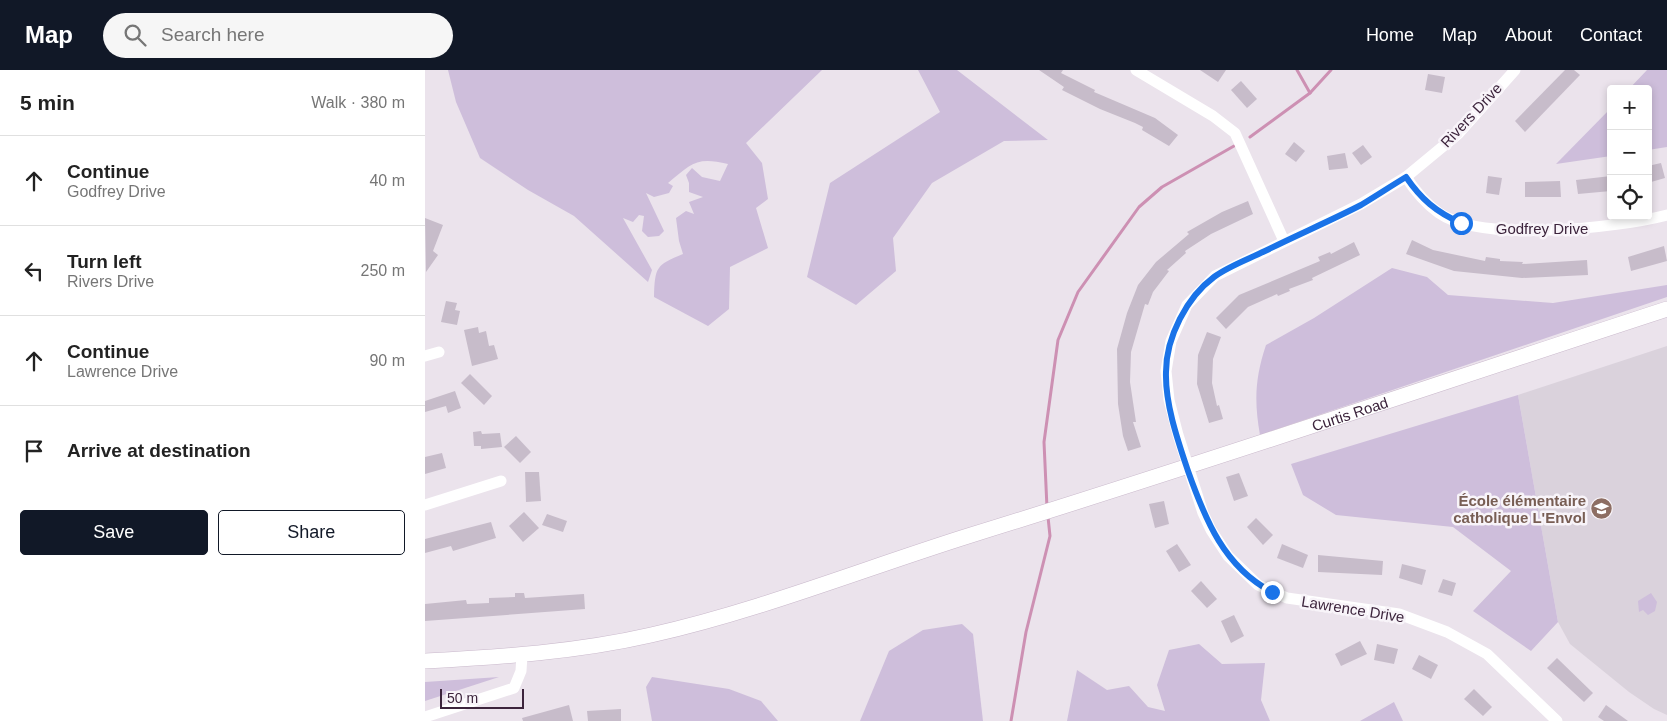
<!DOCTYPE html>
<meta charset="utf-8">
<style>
:root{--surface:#fff;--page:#f6f6f6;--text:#222;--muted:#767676;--line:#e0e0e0;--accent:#111827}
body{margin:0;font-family:Helvetica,sans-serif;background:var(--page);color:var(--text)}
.controls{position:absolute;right:15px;top:15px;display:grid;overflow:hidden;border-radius:5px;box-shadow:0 2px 8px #0003}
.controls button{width:45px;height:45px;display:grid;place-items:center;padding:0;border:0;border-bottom:1px solid var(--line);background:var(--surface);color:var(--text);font:25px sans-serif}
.scale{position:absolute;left:15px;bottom:12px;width:84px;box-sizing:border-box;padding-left:5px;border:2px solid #3c243c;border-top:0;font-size:14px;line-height:18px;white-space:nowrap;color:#3c243c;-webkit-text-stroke:4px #f8f4f9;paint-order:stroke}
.stop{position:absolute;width:15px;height:15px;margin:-11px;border:4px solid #1a73e8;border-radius:50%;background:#fff}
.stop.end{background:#1a73e8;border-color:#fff;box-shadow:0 1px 5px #0008}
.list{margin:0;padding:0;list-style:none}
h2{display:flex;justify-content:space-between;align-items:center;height:65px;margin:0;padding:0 20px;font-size:21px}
h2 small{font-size:16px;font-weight:400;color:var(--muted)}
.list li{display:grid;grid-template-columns:32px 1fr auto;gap:15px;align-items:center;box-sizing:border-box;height:90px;padding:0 20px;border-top:1px solid var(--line)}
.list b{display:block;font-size:19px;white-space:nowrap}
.list p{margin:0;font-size:16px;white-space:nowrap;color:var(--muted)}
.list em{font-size:16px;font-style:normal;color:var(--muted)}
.actions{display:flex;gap:10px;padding:15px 20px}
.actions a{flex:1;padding:11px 0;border:1px solid var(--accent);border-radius:5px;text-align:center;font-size:18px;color:var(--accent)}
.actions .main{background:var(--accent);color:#fff}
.icon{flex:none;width:28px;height:28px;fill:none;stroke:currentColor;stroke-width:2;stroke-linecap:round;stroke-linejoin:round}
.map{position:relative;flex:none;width:1242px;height:651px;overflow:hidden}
header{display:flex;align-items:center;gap:30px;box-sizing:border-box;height:70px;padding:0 25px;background:var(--accent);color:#fff}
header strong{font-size:24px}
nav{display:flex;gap:28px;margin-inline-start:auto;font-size:18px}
.search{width:350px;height:45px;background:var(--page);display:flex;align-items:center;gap:12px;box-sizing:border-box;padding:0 18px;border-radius:28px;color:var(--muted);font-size:19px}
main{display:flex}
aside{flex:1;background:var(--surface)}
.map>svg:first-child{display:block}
</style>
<header>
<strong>Map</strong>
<div class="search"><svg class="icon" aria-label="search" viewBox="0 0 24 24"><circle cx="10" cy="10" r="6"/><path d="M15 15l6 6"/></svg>Search here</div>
<nav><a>Home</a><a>Map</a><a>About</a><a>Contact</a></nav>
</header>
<main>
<aside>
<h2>5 min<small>Walk · 380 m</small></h2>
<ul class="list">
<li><svg class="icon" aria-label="ahead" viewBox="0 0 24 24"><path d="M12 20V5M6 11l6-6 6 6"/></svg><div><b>Continue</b><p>Godfrey Drive</p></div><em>40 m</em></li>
<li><svg class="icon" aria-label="left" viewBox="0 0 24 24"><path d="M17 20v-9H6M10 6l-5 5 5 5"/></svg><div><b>Turn left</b><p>Rivers Drive</p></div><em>250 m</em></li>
<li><svg class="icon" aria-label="ahead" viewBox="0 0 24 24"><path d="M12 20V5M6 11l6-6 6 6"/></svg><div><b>Continue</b><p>Lawrence Drive</p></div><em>90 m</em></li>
<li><svg class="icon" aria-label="arrive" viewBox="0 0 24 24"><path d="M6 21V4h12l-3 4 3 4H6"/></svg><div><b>Arrive at destination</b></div></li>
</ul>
<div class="actions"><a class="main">Save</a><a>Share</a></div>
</aside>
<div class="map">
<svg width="1242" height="651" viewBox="0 0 1242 651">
<rect width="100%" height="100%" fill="#ebe3ec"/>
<!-- built -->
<path fill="#dad2dc" d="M1242,276V645L1229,639L1204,622L1145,574L1133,552L1093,325Z"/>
<!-- green -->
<g fill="#cebedb">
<path d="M23,0H397L321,73L337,93L343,129L331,138L343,178L305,197L304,239L283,256L229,227C230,197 231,195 258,184L254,171L251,148L261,141L269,144L264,132L278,127L264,122V113L261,105L267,98L277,107L295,111L303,94C271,86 266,94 243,113L248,116L244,123L229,127L221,123L239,161L234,166L223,167L217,161L219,146L214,145L208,152L198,148L227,200L223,212L149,146L103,120L55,88L31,32Z"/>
<path d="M493,0H532L623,70L579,71L507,113L468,168L471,201L431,235L382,207L405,113L515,42Z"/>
<path d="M1222,0H1242V77L1223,80V19H1204Z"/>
<path d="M1186,38V86L1131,94Z"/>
<path d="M967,198L1002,207L1023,225L1128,233L1242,215V227L835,365C829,331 830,308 841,275L889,248Z"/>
<path d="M1093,325L1133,552L1106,581L1048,541L1086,501L1028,457L911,445L878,425L866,394Z"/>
<path d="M1226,523L1232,532L1230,541L1223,545L1218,540L1214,542L1213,531Z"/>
<path d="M537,554L548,564L558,651H435L464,581L498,560Z"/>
<path d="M774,574L797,594L840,593L836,630L845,651H642L652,600L682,620L704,616L723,637L740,641L732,615L744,580Z"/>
<path d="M74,607L0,631V612Z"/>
<path d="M227,607L304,619L336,631L353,651H227L221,617Z"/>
<path d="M969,632L978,651H935Z"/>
</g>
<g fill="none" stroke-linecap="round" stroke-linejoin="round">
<!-- stream -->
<g stroke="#cd90b3" stroke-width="3">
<path d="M872,0L885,23"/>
<path d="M825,67L885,23L906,0"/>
<path d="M622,438L619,372L633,270L653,222L714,137L737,117L809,76"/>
<path d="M586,651L601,562L625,466L623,447"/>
</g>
</g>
<!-- building -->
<g fill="#c7bcca">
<path d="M614,0H638L636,3L670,20L669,22L730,48L753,65L744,76L717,60L718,57L710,53L675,39L637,20L639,17Z"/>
<path d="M775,0H801L793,12Z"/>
<path d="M1140,0H1149L1155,5L1100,62L1090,51Z"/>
<path d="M1003,4L1020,7L1017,23L1000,20Z"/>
<path d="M816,11L832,29L822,38L806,20Z"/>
<path d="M869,72L880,81L871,92L860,84Z"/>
<path d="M938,75L947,87L936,95L927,83Z"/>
<path d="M920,83L923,98L904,100L902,86Z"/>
<path d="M1236,93L1240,108L1226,112L1223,96Z"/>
<path d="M1063,106L1077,108L1074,125L1061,123Z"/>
<path d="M1186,106V121L1153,124L1151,110Z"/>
<path d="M1135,111L1136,127H1100V112Z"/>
<path d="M823,131L828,144L786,164L760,181L761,183L742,200L744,201L728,222L723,235L720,234L706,282L705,312L711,352H708L716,377L703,381L698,366L693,334L692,279L702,243L713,215L731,192L764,164L762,162L797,142Z"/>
<path d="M0,148L18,155L8,181L13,185L1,202Z"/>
<path d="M987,170L1008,180L1060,191L1061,187L1075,189V191L1098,192L1097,194L1162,190L1163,205L1097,208L1029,201L981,184Z"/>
<path d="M929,172L935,185L887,208L888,210L864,219L865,221L853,226L852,224L823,237L801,259L791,248L814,225L895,191L893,187L905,182L906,184Z"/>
<path d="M1239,176L1242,191L1206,201L1203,187Z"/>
<path d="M21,231L32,233L30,240L35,241L32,255L16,252Z"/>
<path d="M53,257L54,263L61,261L64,276L69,275L73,289L47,296L39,260Z"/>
<path d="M782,262L796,267L788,289L787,313L792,336L794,335L798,349L784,353L772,314L773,285Z"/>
<path d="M45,304L67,326L59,335L36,313Z"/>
<path d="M30,321L36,338L23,343L21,336L0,342V331Z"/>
<path d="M56,361L57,364L75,363L77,377L56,379V376H49L48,362Z"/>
<path d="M91,366L106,382L95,393L79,377Z"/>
<path d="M17,383L21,398L0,404V387Z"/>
<path d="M100,402H114L116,431L101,432Z"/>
<path d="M814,403L823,426L809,431L801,407Z"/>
<path d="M739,431L744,454L730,458L724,434Z"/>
<path d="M99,442L114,458L98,472L84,456Z"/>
<path d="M122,444L142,451L138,462L117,455Z"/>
<path d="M831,448L848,465L838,475L822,457Z"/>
<path d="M66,452L71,468L28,481L26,476L0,483V469Z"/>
<path d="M752,474L766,495L754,502L741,481Z"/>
<path d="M857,474L883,485L878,498L852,488Z"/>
<path d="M893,485L958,491L957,505L893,502Z"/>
<path d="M977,494L1001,500L997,515L974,508Z"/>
<path d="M1018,509L1031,513L1027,526L1013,522Z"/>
<path d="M776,511L792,529L782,538L766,521Z"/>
<path d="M90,523H99L100,528L159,524L160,539L0,551V534L41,530L42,534L64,533V528L90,527Z"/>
<path d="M809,545L819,566L806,573L796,551Z"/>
<path d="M935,571L942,584L916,596L910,584Z"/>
<path d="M952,574L973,579L969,594L949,590Z"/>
<path d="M994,585L1013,595L1006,609L987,599Z"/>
<path d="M1132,588L1168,623L1159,632L1122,598Z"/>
<path d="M1049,619L1067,637L1058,646L1039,629Z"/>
<path d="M144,635L148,651H98L97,648Z"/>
<path d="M1181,635L1203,651H1179L1173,647Z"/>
<path d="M196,639V651H163L162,641Z"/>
</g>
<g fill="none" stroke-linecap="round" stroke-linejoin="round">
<defs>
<g id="secondary">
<path id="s1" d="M0,591C76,587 152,582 226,565C333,541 438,499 543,466C777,394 1009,315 1242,239"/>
</g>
</defs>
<!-- secondary casing -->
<use href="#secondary" stroke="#c9b8cb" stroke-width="16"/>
<!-- street -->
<g stroke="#fff" stroke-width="11">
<path d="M711,0L788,46L810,63L859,171"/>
<path d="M1090,0L1033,64L981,107L936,134L790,206L762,235L746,271L741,301L744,330L753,365L778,443L786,460L803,486L833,515L862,528L974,544L1022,562L1062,584L1132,651"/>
<path d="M981,107C990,121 1000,133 1014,143C1057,173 1192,158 1242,145"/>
<path d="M0,286L14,282"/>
<path d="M0,435L76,411"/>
<path d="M0,647L89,618L96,601L97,585"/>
</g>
<!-- secondary -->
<use href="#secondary" stroke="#fff" stroke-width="15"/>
</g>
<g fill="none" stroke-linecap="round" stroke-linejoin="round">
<!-- route -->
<path stroke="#1a73e8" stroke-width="6" d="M847,522C799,497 780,449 763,401C753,371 740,334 741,302C741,267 762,227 789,207C804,196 824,189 840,181C872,165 905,151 936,135C951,126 966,116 981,107C996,129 1011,142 1036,153"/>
</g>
<!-- icons -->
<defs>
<symbol id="school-disc" viewBox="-11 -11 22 22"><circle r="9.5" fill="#8d6e63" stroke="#f8f4f9"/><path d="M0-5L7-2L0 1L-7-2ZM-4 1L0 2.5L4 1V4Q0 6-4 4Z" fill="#fff"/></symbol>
</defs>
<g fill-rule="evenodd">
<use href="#school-disc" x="1164" y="426" width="25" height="25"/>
</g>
<g text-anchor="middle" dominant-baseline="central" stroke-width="5" stroke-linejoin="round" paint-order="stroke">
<!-- street labels -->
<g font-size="15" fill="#3c243c" stroke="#f8f4f9">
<text transform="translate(1046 45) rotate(-47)">Rivers Drive</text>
<text x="1117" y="158">Godfrey Drive</text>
<text stroke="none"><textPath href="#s1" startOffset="961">Curtis Road</textPath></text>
<text transform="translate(928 539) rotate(9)">Lawrence Drive</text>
</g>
<!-- education labels -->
<g font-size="15" font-weight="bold" fill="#785e54" stroke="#f8f4f9" text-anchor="end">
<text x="1161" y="430">École élémentaire<tspan x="1161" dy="17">catholique L'Envol</tspan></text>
</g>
</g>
</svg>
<div class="controls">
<button>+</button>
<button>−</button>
<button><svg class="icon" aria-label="locate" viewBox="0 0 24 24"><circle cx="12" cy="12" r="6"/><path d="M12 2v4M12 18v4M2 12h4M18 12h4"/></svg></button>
</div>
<div class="scale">50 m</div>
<div class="stop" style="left:1036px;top:153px"></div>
<div class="stop end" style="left:847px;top:522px"></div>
</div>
</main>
